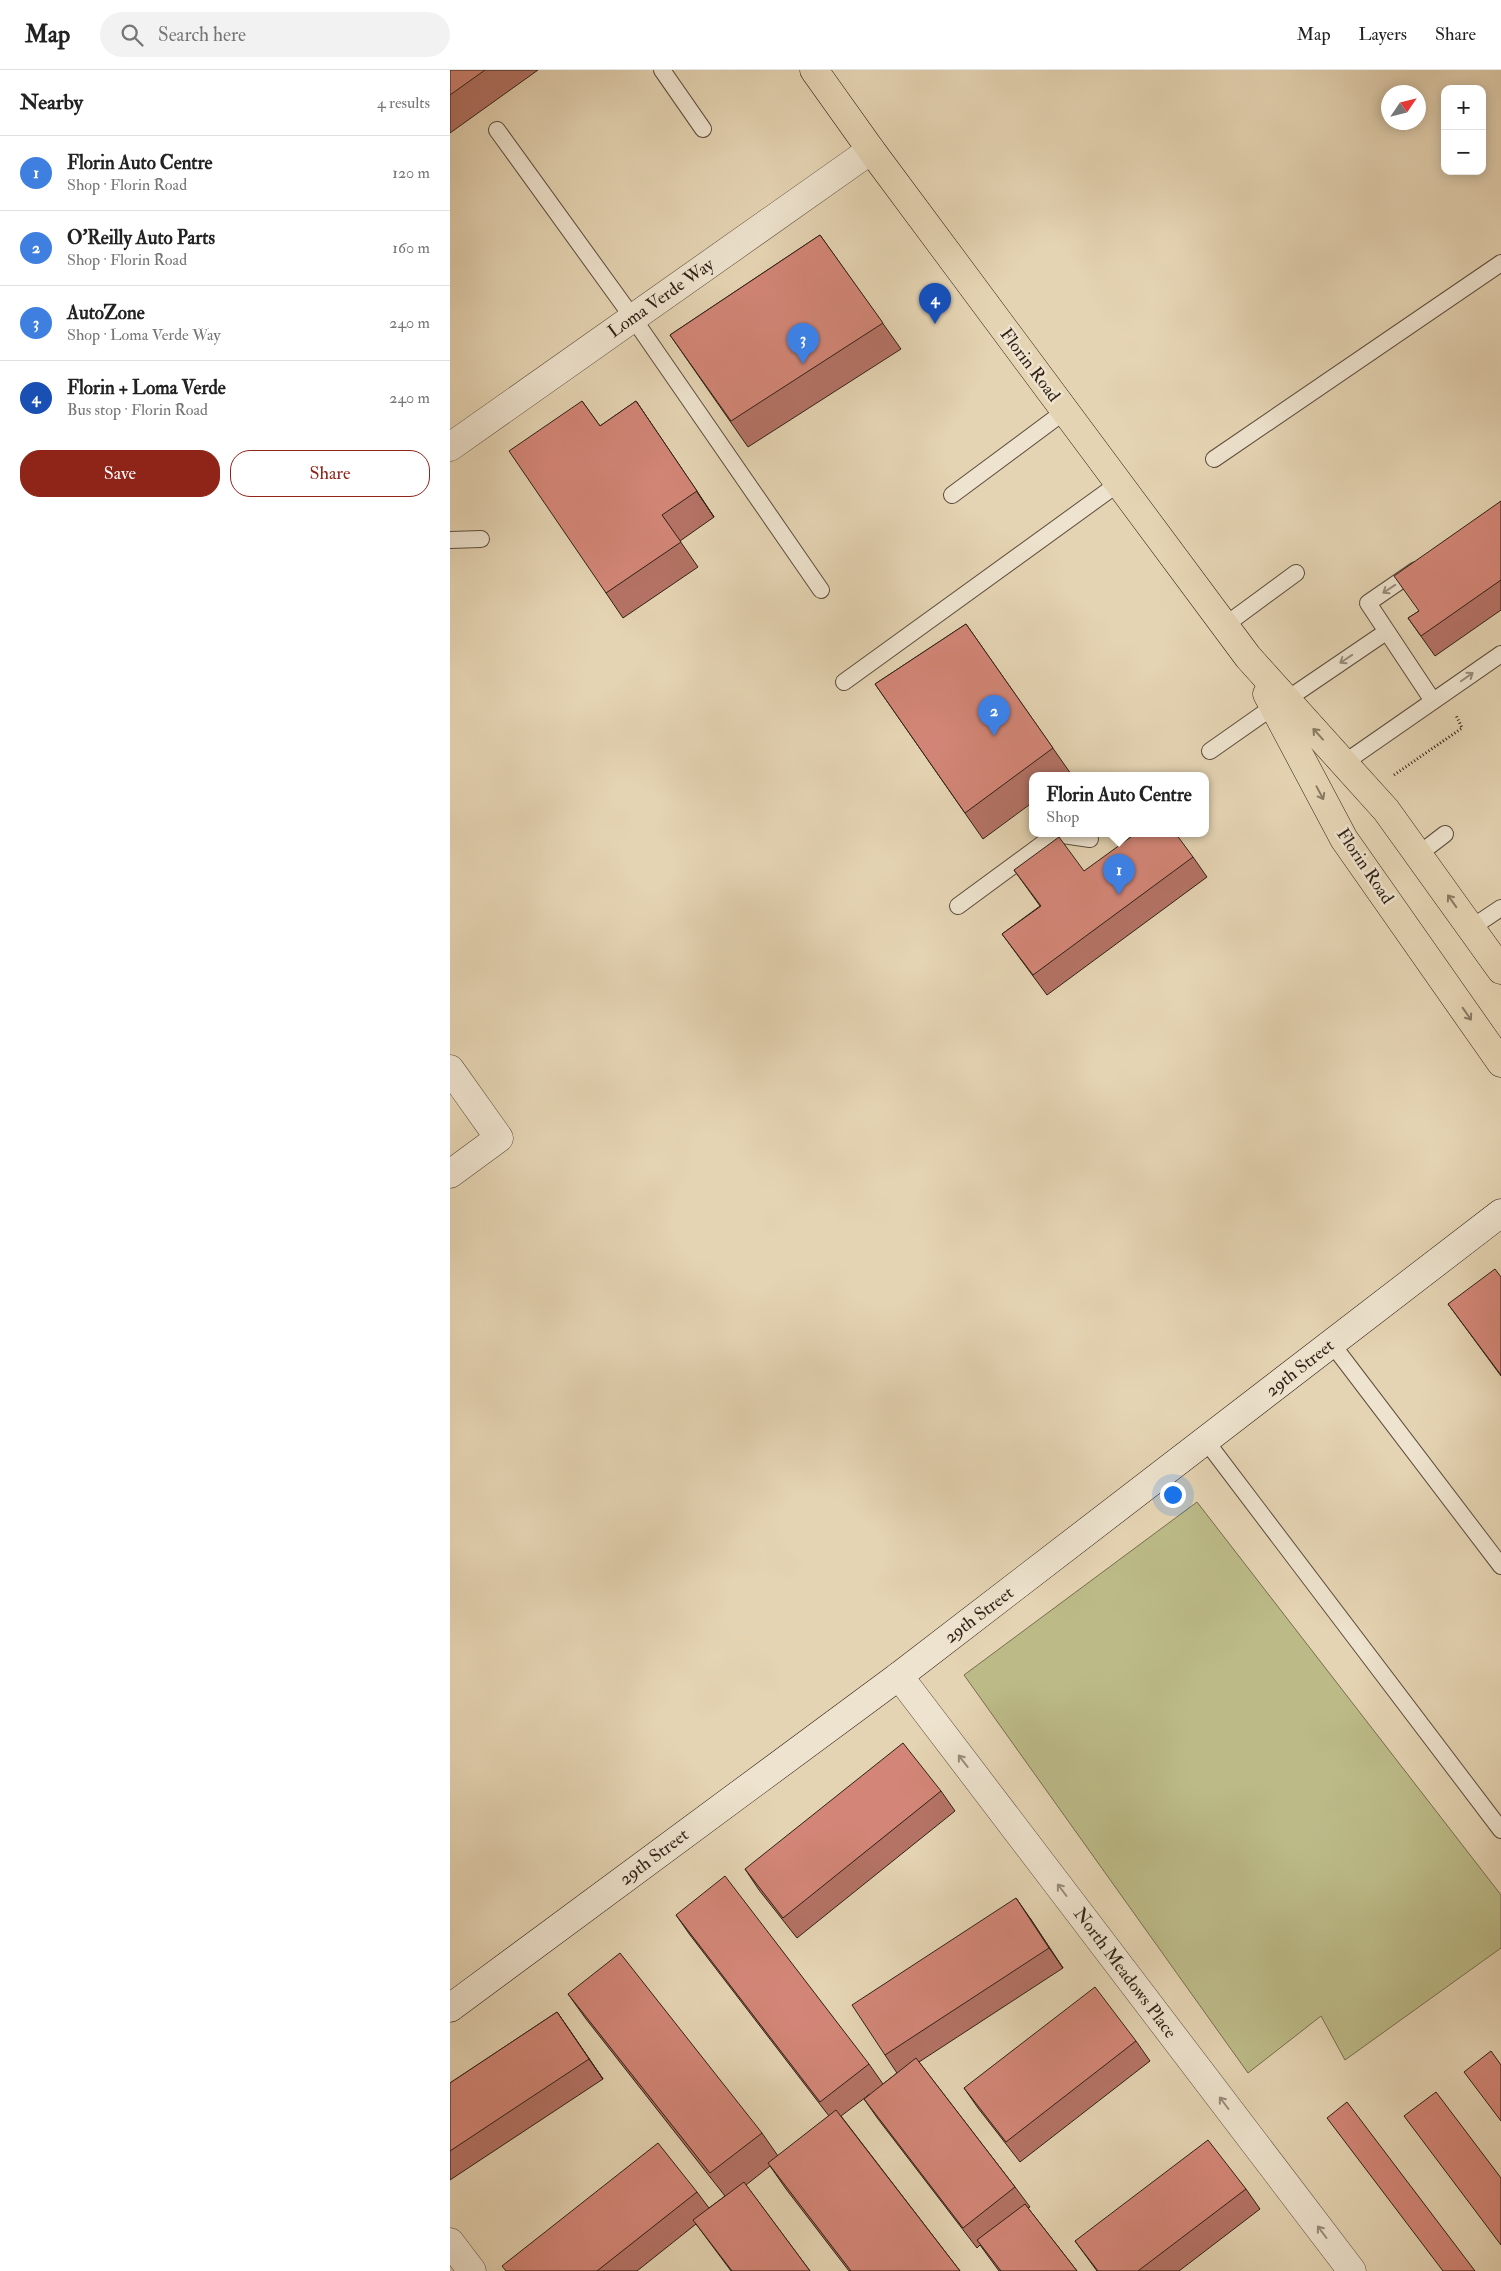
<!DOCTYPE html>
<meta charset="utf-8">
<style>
:root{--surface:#fff;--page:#f2f2f2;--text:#222;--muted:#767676;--line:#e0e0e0;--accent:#8f2418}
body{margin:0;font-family:"IM FELL Double Pica",serif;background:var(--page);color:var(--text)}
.controls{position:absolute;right:15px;top:15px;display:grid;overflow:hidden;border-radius:10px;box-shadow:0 2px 12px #0003}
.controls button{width:45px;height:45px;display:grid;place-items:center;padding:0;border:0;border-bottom:1px solid var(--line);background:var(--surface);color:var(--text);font:25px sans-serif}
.compass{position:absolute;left:931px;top:15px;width:45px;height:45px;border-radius:50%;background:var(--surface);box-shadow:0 2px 12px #0003;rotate:55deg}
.you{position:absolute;left:722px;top:1424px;width:18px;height:18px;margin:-12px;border:4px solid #fff;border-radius:50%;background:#1a73e8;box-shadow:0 0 0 8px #1a73e833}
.badge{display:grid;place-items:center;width:32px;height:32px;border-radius:50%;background:var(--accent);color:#fff;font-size:16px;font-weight:700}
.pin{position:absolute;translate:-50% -41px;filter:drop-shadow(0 1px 2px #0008)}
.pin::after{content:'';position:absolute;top:26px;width:18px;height:15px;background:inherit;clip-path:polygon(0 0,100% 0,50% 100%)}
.popup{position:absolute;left:579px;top:702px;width:180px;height:65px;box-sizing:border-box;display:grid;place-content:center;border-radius:10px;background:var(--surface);filter:drop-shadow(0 1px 4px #0005);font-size:16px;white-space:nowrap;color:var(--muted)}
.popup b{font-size:19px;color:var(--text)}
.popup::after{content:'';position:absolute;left:50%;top:100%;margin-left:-10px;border:10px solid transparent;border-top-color:var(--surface)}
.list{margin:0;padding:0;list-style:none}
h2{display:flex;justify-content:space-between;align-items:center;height:65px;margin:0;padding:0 20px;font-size:21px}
h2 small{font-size:16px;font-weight:400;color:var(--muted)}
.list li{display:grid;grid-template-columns:32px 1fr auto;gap:15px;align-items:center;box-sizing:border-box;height:75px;padding:0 20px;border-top:1px solid var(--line)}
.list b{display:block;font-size:19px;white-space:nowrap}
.list p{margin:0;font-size:16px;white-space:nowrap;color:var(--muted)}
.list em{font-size:16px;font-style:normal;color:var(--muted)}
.actions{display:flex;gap:10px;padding:15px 20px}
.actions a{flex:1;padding:11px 0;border:1px solid var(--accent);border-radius:20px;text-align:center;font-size:18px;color:var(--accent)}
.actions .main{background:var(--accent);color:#fff}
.icon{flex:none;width:28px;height:28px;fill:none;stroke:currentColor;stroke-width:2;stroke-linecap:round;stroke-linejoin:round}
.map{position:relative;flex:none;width:1051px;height:2201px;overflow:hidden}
header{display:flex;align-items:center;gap:30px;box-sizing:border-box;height:70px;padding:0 25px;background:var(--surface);border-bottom:1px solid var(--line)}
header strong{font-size:24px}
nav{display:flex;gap:28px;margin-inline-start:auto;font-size:18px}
.search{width:350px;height:45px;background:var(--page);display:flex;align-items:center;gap:12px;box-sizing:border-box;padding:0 18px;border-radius:28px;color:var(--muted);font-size:19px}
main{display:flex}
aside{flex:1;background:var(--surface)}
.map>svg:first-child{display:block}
</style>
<header>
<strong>Map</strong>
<div class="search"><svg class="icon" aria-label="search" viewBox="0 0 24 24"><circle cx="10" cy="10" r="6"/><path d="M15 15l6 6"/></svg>Search here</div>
<nav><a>Map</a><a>Layers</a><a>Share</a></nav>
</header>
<main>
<aside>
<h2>Nearby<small>4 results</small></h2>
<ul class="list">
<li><span class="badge" style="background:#3f7fe0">1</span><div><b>Florin Auto Centre</b><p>Shop · Florin Road</p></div><em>120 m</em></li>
<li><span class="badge" style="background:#3f7fe0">2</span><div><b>O'Reilly Auto Parts</b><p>Shop · Florin Road</p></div><em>160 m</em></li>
<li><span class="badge" style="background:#3f7fe0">3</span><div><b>AutoZone</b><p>Shop · Loma Verde Way</p></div><em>240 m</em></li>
<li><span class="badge" style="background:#1a4fb4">4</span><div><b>Florin + Loma Verde</b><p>Bus stop · Florin Road</p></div><em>240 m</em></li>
</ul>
<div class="actions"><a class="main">Save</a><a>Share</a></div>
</aside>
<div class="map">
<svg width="1051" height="2201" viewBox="0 0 1051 2201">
<rect width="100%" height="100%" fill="#e5d4b3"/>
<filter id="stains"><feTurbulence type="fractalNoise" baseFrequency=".004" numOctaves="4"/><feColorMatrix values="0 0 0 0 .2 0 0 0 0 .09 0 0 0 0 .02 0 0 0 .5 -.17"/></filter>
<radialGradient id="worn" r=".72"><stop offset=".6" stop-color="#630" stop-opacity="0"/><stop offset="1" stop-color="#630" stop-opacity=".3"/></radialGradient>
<!-- green -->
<path fill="#bcbb88" stroke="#766d4e" d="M747,1432L1051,1825V1878L895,1990L871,1946L798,2003L514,1605Z"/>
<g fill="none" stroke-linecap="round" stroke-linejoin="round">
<defs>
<g id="lane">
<path d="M212,0L253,59"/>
<path d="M47,60L183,248L371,520"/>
<path d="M764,389L1051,193"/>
<path d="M502,425L615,341"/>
<path d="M0,470L31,469"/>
<path d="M966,500L918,533L983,631"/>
<path d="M774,556L846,503"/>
<path d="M394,612L669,413"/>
<path d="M836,630L936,562"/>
<path d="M760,681L824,636"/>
<path d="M894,693L1051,584"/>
<path d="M969,784L995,764"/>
<path d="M508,836L606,764L640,769"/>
<path d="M1021,858L1051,838"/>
<path d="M882,1274L1051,1496"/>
<path d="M756,1371L1051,1760"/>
</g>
<g id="street">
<path d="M0,377L421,80"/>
<path d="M0,999L49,1068L0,1104"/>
<path d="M449,1606L902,2201"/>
<path d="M0,2172L22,2201"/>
</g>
<path id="secondary" d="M0,1938L449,1606L1051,1143"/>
<g id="primary">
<path d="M364,0L421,80L798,587L936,740L1051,900"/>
<path d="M817,624L894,769L1051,993"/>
</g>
</defs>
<!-- lane casing -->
<use href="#lane" stroke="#5c4c3c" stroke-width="18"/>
<!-- street casing -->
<use href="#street" stroke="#5c4c3c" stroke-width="29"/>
<!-- secondary casing -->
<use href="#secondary" stroke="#2f1f15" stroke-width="29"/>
<!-- primary casing -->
<use href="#primary" stroke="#2f1f15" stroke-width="29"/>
<!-- path -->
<path stroke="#2f1f15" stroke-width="3" stroke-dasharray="1 2.5" stroke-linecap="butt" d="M944,705L1012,658L1006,645"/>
<!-- lane -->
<use href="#lane" stroke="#eee3ce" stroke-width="16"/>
<!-- street -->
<use href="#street" stroke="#eee3ce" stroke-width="28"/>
<!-- secondary -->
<use href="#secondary" stroke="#eee3ce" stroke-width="28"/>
<!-- primary -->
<use href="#primary" stroke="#e5d4b3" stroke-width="28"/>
</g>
<!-- wall -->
<g fill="#b57366" stroke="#2f1f15">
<path d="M0,0H88L0,63Z"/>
<path d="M370,165L451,279L298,377L220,265Z"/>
<path d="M132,331L150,356L186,331L264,447L230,471L248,497L173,548L156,523Z"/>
<path d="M1051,431V540L985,586L958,548L969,541Z"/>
<path d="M516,554L621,704L618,706H583V732L533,769L425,614Z"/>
<path d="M743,787L757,807L597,925L552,864L590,836L564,800L634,801Z"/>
<path d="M1051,1207V1306L998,1234Z"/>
<path d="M491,1721L505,1741L347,1868L309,1820L295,1799Z"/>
<path d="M226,1845L419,1994L433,2014L447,2003L435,1985L580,1848L613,1898L469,1992L565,2117L580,2137L578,2138L627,2201H549L530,2175L527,2178L428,2049L414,2029L420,2024L391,2046L510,2201H399L336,2119L320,2096L296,2115L360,2201H281L246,2154L187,2201H56L247,2122L259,2138L275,2126L136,1949L118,1924L312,2063L328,2086L379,2046L240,1865Z"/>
<path d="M107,1942L153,2009L0,2110V2013Z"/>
<path d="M686,1971L700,1991L570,2092L528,2038L514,2018Z"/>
<path d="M796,2119L810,2139L729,2201H647L625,2171Z"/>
</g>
<!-- shaded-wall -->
<g fill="#945e53" stroke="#2f1f15">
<path d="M186,331L203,357L264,447L247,421Z"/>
<path d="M566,1828L580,1848L613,1898L599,1878Z"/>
<path d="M107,1942L121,1962L153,2009L139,1989Z"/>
</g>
<!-- building -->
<g fill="#d38677" stroke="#2f1f15">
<path d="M0,0H35L0,25Z"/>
<path d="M370,165L433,253L281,351L220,265Z"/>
<path d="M132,331L150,356L186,331L247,421L212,445L231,472L156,523L59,381Z"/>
<path d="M1051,431V510L971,566L958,548L969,541L944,506Z"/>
<path d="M516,554L603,678L515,743L425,614Z"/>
<path d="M685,764H726L743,787L583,905L552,864L591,836L564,800L609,767L634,801Z"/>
<path d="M1045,1199L1051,1207V1305L998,1234Z"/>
<path d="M453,1673L491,1721L333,1848L295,1799Z"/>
<path d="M275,1806L419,1994L370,2032L226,1845Z"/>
<path d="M566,1828L599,1878L435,1985L402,1935Z"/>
<path d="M170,1883L312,2063L260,2103L118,1924Z"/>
<path d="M645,1917L686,1971L556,2072L514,2018Z"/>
<path d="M107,1942L139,1989L0,2081V2013Z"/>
<path d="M1041,1981L1051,1995V2051L1014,2002Z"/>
<path d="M466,1988L565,2117L513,2158L414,2029Z"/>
<path d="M986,2022L1051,2108V2175L954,2046Z"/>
<path d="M897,2032L1025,2201H993L877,2048Z"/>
<path d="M386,2040L510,2201H401L318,2093Z"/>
<path d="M758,2070L796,2119L688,2201H648L625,2171Z"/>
<path d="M208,2073L247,2122L147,2201H56L52,2196Z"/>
<path d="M294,2112L360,2201H282L243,2150Z"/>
<path d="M575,2134L627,2201H551L527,2170Z"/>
</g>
<!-- one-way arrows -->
<defs><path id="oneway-shaft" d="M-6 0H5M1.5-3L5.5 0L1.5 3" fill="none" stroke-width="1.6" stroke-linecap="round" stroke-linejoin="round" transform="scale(1.25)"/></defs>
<g stroke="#988b7b">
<use href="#oneway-shaft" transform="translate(939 519) rotate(146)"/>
<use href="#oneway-shaft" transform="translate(896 589) rotate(146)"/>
<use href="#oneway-shaft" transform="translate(1017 607) rotate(-35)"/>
<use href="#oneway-shaft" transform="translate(513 1691) rotate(-128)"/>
<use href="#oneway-shaft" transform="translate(612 1820) rotate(-127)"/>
<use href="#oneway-shaft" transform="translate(774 2033) rotate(-127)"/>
<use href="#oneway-shaft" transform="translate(872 2162) rotate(-127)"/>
</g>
<g stroke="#8a7a64">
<use href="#oneway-shaft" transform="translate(868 664) rotate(-132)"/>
<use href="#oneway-shaft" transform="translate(870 723) rotate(62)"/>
<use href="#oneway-shaft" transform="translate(1002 831) rotate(-125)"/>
<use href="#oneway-shaft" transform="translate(1017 944) rotate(55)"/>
</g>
<g text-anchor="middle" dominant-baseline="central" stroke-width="5" stroke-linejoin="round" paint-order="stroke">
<!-- street labels -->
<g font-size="18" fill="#2f1f15" stroke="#eee3ce">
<text transform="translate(211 228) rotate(-35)">Loma Verde Way</text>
<text transform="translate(580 295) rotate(53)">Florin Road</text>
<text transform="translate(915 796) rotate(56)">Florin Road</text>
<text transform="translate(850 1298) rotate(-38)">29th Street</text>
<text transform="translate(529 1545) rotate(-37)">29th Street</text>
<text transform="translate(204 1787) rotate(-37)">29th Street</text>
<text transform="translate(675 1903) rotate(53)">North Meadows Place</text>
</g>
</g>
<rect width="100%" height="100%" filter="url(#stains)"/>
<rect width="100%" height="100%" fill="url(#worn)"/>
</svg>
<div class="controls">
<button>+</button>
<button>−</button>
</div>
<svg class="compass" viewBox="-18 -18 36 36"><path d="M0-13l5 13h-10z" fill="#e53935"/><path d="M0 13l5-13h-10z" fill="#767676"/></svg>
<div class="you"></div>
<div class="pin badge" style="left:669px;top:825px;background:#3f7fe0">1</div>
<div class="popup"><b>Florin Auto Centre</b>Shop</div>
<div class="pin badge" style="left:544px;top:666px;background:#3f7fe0">2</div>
<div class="pin badge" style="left:353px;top:294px;background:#3f7fe0">3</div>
<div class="pin badge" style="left:485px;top:254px;background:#1a4fb4">4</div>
</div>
</main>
